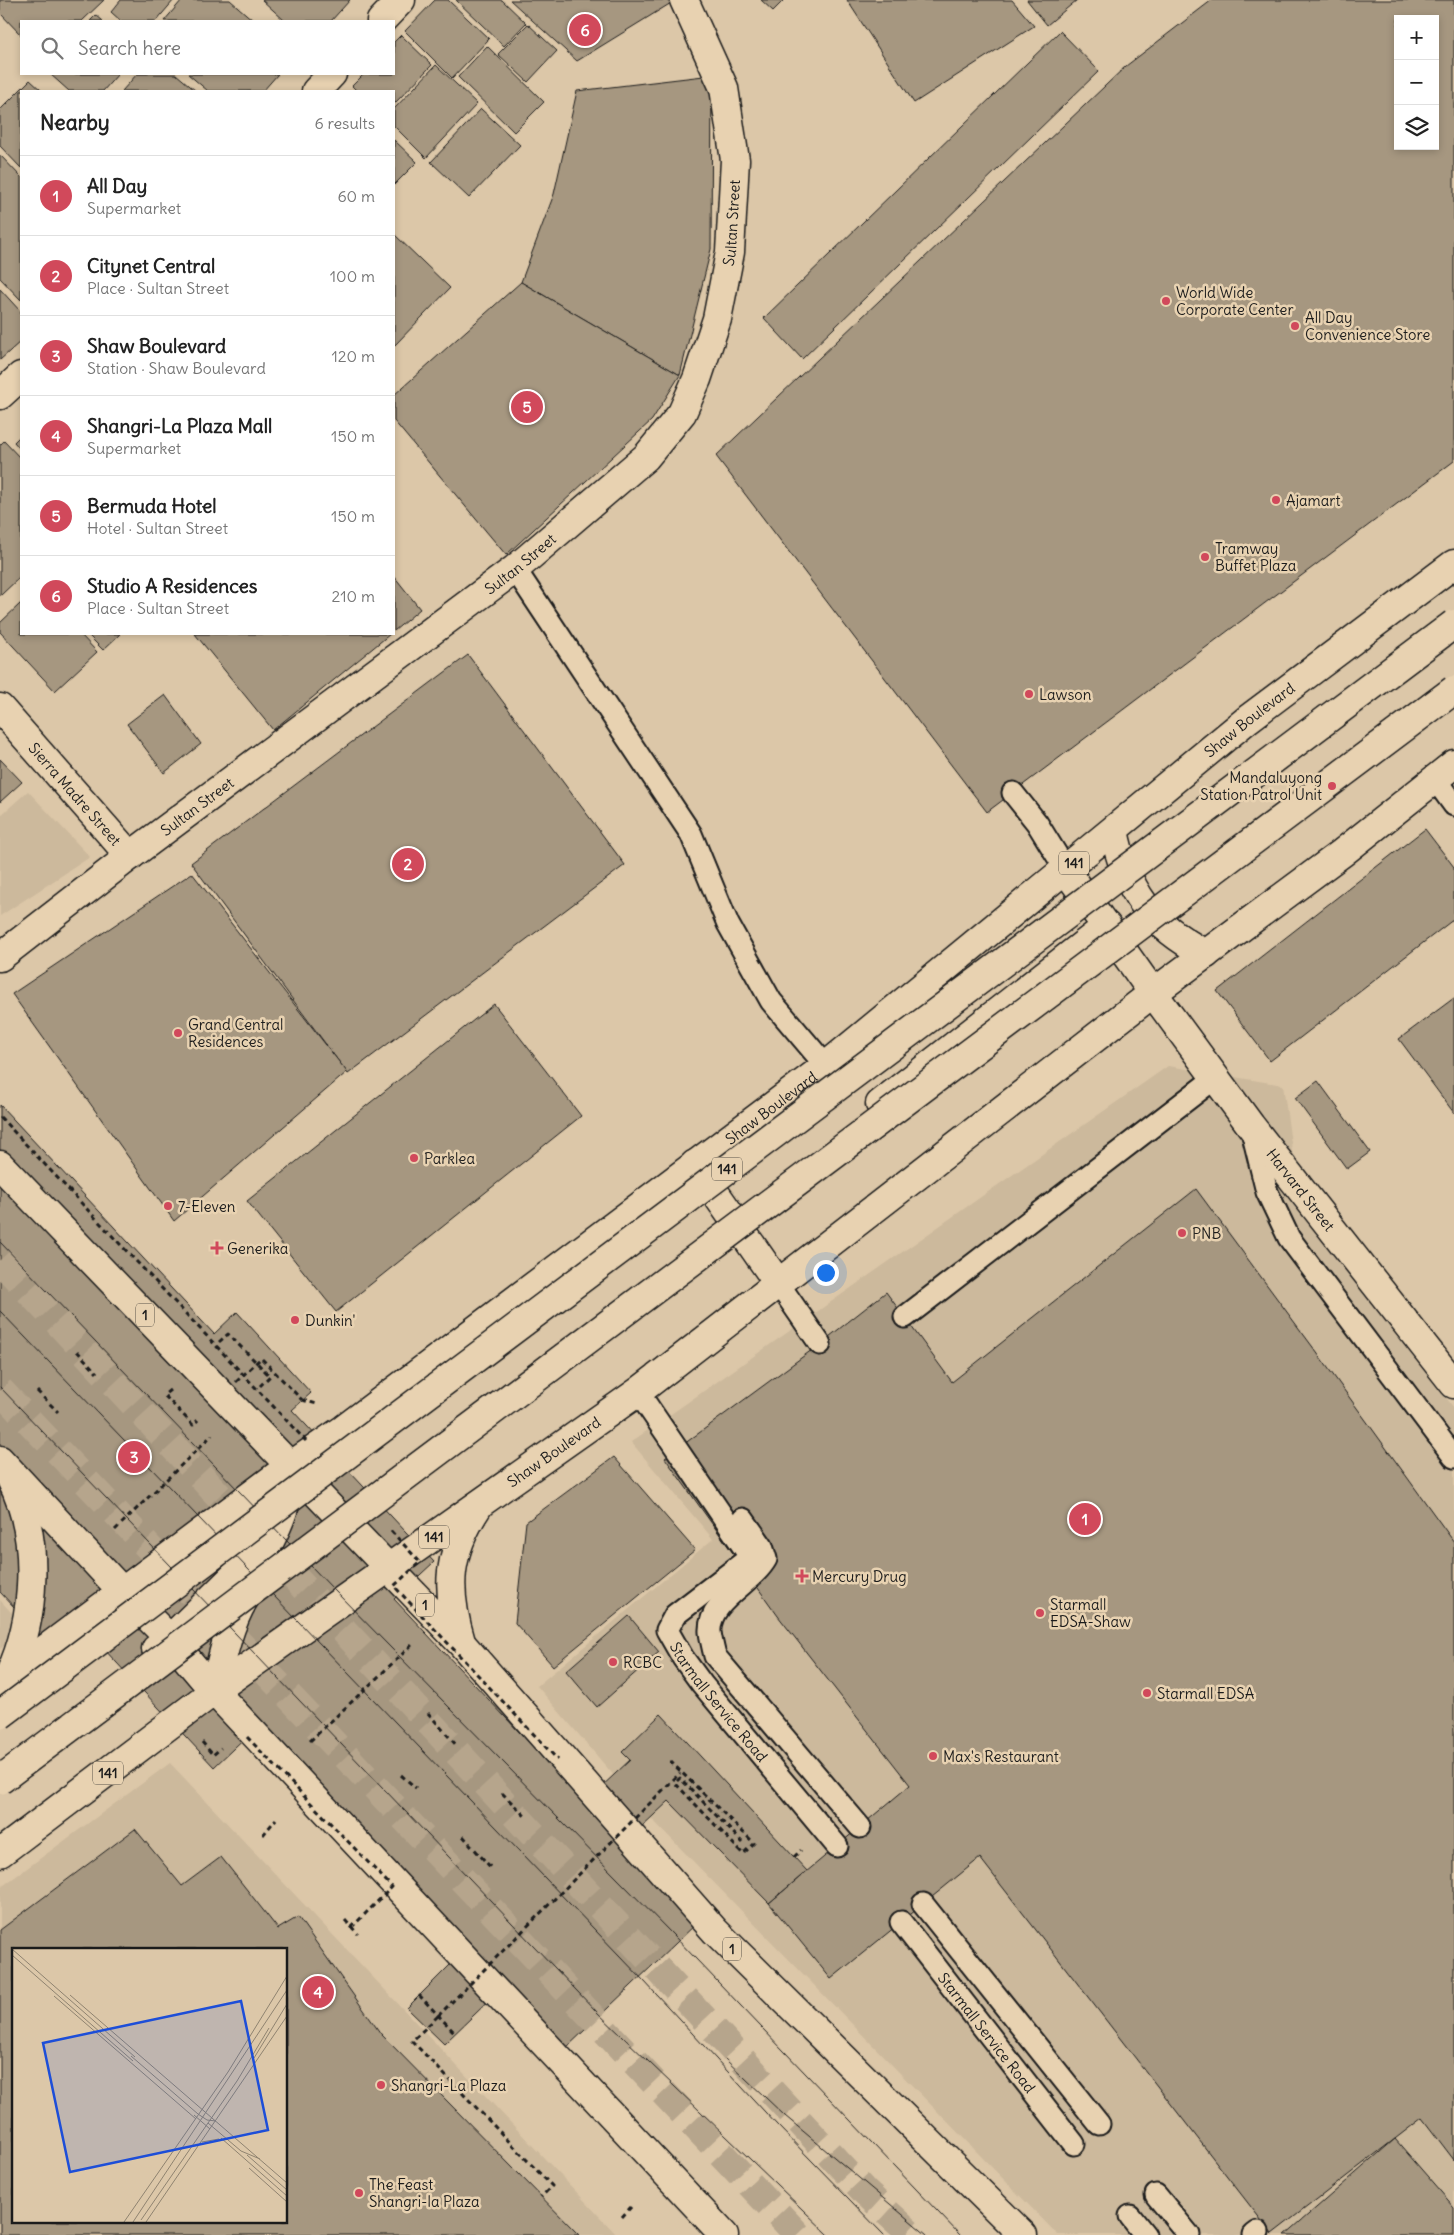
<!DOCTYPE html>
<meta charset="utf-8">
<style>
:root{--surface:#fff;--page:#f6f6f6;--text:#222;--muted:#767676;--line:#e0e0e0;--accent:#d1495b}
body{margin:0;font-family:Delius,sans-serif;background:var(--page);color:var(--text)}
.controls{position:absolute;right:15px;top:15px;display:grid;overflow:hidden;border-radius:0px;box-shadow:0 2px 8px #0003}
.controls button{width:45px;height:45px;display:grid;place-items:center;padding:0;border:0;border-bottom:1px solid var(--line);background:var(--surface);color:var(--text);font:25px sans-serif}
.you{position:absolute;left:825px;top:1272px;width:18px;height:18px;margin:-12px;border:4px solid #fff;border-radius:50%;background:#1a73e8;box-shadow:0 0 0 8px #1a73e833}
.badge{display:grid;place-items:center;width:32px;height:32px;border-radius:50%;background:var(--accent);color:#fff;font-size:16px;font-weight:700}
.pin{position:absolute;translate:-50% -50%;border:2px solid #fff;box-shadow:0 1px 5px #0006}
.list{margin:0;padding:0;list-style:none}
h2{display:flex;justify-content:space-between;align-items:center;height:65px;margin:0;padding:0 20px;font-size:21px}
h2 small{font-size:16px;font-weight:400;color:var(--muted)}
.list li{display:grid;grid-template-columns:32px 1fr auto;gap:15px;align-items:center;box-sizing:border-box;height:80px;padding:0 20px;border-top:1px solid var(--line)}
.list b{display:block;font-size:19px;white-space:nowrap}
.list p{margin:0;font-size:16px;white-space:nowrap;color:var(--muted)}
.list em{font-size:16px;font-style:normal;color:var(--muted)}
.icon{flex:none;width:28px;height:28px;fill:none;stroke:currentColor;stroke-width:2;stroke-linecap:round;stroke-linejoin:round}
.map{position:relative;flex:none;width:1454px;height:2235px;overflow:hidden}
.search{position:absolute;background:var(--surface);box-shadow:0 2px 8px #0003;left:20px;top:20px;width:375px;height:55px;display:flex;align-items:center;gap:12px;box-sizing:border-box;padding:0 18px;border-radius:0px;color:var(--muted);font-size:19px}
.panel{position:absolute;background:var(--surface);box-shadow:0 2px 8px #0003;left:20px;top:90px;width:375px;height:545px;border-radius:0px}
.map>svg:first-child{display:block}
</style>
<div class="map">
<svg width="1454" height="2235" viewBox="0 0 1454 2235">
<rect width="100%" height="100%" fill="#dcc7a8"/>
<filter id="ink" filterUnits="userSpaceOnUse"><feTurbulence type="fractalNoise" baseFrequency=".02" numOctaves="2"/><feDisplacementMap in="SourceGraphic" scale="10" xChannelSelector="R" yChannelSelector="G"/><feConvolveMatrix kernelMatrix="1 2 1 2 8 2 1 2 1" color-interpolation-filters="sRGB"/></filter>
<g filter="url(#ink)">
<!-- built -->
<g fill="#ccb99c" fill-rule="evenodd">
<path d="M28,791L90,857L0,916V816Z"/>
<path d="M1168,1066L1283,1085L1300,1208L1454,1408V2235H1058L647,1814L537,1686L713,1539L631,1442Z"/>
<path d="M0,1600L20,1622L8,1643L0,1649Z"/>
<path d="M170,1763L617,2235H0V1888ZM14,1949H286V2221H14Z"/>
</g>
<!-- building -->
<g fill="#a69780" stroke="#1c1c1c" fill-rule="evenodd">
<path d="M0,0H104L82,21H21V35L0,13Z"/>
<path d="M121,0H174L156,21H121L111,12Z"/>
<path d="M182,0H230L254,21H164Z"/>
<path d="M262,0H350L331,21H285Z"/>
<path d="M435,0H448L489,39L452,78L405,31Z"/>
<path d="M456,0H502L526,23L504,46Z"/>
<path d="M510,0H676L577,61Z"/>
<path d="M761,0H784L773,11Z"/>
<path d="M847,0H1012L1034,26L914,103Z"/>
<path d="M1027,0H1077L1047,25Z"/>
<path d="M1212,0H1454V461L987,812L716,456L1126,66ZM1398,19H1435V146H1398Z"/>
<path d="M96,15L103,21H90Z"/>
<path d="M528,24L557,51L528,82L498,54Z"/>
<path d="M1060,31L1099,71L802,359L764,318Z"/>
<path d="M401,35L432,65L394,104V91H357L352,86L364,74H394V42Z"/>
<path d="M487,46L544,102L514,132L458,77Z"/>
<path d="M436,65L477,104L426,158L394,126V109Z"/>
<path d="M50,74H118L103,91H69Z"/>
<path d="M137,74H176L196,91H122Z"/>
<path d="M188,74H278L263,91H208Z"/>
<path d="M712,75L711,249L680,375L521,282L554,194L577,91Z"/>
<path d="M30,80L42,91H21V168L0,146V110Z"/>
<path d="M481,109L520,145L469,198L431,162Z"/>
<path d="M394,140L417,162L394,185Z"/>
<path d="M0,155L21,177V300L0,278Z"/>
<path d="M394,234L450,288L395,345L394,343Z"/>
<path d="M521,282L680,375L652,420L506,555L394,421V395Z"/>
<path d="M0,289L21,312V341L0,360Z"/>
<path d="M21,435V450L14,442Z"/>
<path d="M4,441L21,459V576L0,596V445Z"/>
<path d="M394,576L420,609L394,631Z"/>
<path d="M21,603V634H80L97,652L55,691L0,632V623Z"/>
<path d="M87,634H120L103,650Z"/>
<path d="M195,634H390L273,730Z"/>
<path d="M468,655L625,865L348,1074L191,863Z"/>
<path d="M165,695L201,744L164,773L127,724Z"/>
<path d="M0,759L22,782L0,802Z"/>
<path d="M1425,829L1454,867V919L1270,1061L1217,991Z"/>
<path d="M192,873L347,1072L174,1221L12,994Z"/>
<path d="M1454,998V1113L1399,1039Z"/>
<path d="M494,1004L581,1116L336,1312L247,1201Z"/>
<path d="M1318,1081L1370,1152L1347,1169L1295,1098Z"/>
<path d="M0,1105L214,1334L237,1312L311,1393L292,1410L434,1562L394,1599L698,1922L564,2050L253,1730L214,1767L74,1617L47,1642L0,1592Z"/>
<path d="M1196,1189L1315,1350L1454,1542V2160L1422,2118L1272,2234L980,1858L831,1979L769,1903L910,1785L778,1616L665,1458L820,1344L886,1292L952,1382Z"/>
<path d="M614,1457L695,1550L553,1666L515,1623L526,1522Z"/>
<path d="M629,1616L659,1652L597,1707L566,1671Z"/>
<path d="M661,1714L807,1871L769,1903L669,1801L624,1843L585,1802L630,1760L622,1752Z"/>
<path d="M135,1829L182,1886L221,1857L278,1929L298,1917L381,2034L579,2235H0V1930ZM14,1949H286V2221H14Z"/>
<path d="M466,1949L503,1987L444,2044L407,2008Z"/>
<path d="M1395,2139L1454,2207V2235H1285Z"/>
</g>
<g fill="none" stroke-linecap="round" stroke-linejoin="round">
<!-- highway-tunnel -->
<g stroke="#b6a58c" stroke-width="28" stroke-dasharray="28 14" stroke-linecap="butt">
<path d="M0,1260L865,2192L912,2235"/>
<path d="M0,1390L798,2235"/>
</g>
<defs>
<g id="lane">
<path d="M515,569L691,834L728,924L771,1001L826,1066"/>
<path d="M1435,779L1454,805"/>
<path d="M1013,793L1037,823L1066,870"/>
<path d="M1252,1131L1267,1192L1289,1238L1454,1457"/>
<path d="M778,1283L820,1344"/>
<path d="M905,1317L1215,1078"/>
<path id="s1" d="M638,1392L749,1555L748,1559L675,1615L667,1630L683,1658L702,1684L837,1846"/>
<path d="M743,1519L762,1546L766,1559C752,1584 708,1601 710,1632C711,1640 713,1648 715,1656L860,1827"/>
<path d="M923,1904L1099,2124"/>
<path id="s2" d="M901,1922L1074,2144"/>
<path d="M1156,2195L1189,2235"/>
<path d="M1130,2216L1145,2235"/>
<path d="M1254,2235L1258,2232"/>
</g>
<g id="street">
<path d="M381,21L401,0"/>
<path d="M316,91L332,74"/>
<path d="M0,395L21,376"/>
<path id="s3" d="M0,708L130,856"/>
<path id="s4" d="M0,957L130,856L515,569L646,457L682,413L697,379L717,319L730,252L735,160L724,88L684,0"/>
<path id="s5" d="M1153,993L1251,1126L1454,1384"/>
</g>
<g id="primary">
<path d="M1114,830C1125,890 1152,926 1206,954"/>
<path d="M1066,870L1153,993"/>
<path d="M695,1164L778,1283"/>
<path id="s6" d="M0,1683L290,1466L344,1429L826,1066L1248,719L1454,564"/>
<path id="s7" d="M0,1853L214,1691L638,1392L1153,993L1342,853L1454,764"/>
</g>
<g id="highway">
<path d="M880,1104L1107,926"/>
<path d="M0,1165L461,1643L715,1931L1023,2235"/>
<path d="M0,1460L123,1592L170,1639L214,1691L724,2235"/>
<path d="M461,1642C445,1588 447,1553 479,1505"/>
<path d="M156,1649L170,1639L270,1541C279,1523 286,1507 288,1487"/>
<path d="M9,1676C36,1618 41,1538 11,1479"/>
<path d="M214,1691C223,1657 229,1618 251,1589"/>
</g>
</defs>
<!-- lane casing -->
<use href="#lane" stroke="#1c1c1c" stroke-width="25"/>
<!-- street casing -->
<use href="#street" stroke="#1c1c1c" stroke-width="31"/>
<!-- primary casing -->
<use href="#primary" stroke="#1c1c1c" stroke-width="31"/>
<!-- highway casing -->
<use href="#highway" stroke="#1c1c1c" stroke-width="31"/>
<!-- path -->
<g stroke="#1c1c1c" stroke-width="3" stroke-dasharray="5 4" stroke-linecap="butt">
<path d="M219,1342L228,1334L270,1376L260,1386"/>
<path d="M77,1351L97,1373"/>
<path d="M170,1390L164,1395L193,1425L198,1420"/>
<path d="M37,1391L58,1412"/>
<path d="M302,1400L317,1404"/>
<path d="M115,1530L212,1435"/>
<path d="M428,1713L457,1746"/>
<path d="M310,1741L413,1644"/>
<path d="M202,1742L213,1755L221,1748"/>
<path d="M670,1761L754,1843L743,1854L675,1783L680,1778L743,1843"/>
<path d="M401,1775L416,1788"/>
<path d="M502,1793L526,1817"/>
<path d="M263,1835L276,1819"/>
<path d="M463,1836L492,1869"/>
<path d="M794,1857L801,1850"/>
<path d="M345,1920L358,1934"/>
<path d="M419,1995L454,2032"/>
<path d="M438,2016L412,2041L552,2186L541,2197"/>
<path d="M622,2217L631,2207"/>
</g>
<!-- lane -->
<use href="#lane" stroke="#e8d2b1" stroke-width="21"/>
<!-- street -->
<use href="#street" stroke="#e8d2b1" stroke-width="28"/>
<!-- primary -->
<use href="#primary" stroke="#e8d2b1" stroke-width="28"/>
<!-- highway -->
<use href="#highway" stroke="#e8d2b1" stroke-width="28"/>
<!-- tram -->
<g stroke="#1c1c1c" stroke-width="1">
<path d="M0,1242L334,1590L674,1936L960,2235"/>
<path d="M0,1311L644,1981L777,2125L884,2235"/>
<path d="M0,1387L597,2012L829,2235"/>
<path d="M725,2059L785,2116L927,2235"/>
</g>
<defs>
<g id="primary-bridge">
<path d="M0,1715L1454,624"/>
<path d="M0,1780L1454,690"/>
</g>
</defs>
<!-- primary-bridge casing -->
<use href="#primary-bridge" stroke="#1c1c1c" stroke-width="31" stroke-linecap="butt"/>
<!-- path-bridge -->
<g stroke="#1c1c1c" stroke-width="3" stroke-dasharray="5 4" stroke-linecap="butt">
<path d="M0,1117L306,1441"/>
<path d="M236,1382L261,1358L302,1400"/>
<path d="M391,1531L420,1562L394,1586L558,1760"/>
<path d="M247,1737L392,1887L352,1927"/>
<path d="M438,2016L680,1773"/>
</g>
<!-- primary-bridge -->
<use href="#primary-bridge" stroke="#e8d2b1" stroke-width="28"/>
</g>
</g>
<!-- markers -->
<g fill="#d1495b" stroke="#e8d2b1" stroke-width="2">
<circle cx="1166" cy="301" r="5"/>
<circle cx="1295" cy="326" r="5"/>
<circle cx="1276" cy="500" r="5"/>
<circle cx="1205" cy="557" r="5"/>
<circle cx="1029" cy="694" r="5"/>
<circle cx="1332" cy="786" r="5"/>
<circle cx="178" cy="1033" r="5"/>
<circle cx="414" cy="1158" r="5"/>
<circle cx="168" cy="1206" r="5"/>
<circle cx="1182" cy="1233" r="5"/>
<path d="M214.5 1240.5h5v5h5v5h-5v5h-5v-5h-5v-5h5z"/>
<circle cx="295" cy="1320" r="5"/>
<path d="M799.5 1568.5h5v5h5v5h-5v5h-5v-5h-5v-5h5z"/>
<circle cx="1040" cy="1613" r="5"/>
<circle cx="613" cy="1662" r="5"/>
<circle cx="1147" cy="1693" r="5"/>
<circle cx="933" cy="1756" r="5"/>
<circle cx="381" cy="2085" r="5"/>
<circle cx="359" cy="2193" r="5"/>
</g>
<g text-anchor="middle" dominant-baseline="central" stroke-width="5" stroke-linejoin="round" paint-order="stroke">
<!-- shield labels -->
<g fill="#e8d2b1" stroke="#595349" stroke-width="1">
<rect x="1059" y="851.5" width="30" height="23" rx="4"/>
<rect x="712" y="1157.5" width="30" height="23" rx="4"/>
<rect x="136" y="1303.5" width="18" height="23" rx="4"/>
<rect x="419" y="1525.5" width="30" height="23" rx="4"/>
<rect x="416" y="1593.5" width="18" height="23" rx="4"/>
<rect x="93" y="1761.5" width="30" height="23" rx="4"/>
<rect x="723" y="1937.5" width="18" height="23" rx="4"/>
</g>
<g font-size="14" font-weight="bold" fill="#1c1c1c">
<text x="1074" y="863">141</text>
<text x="727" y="1169">141</text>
<text x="145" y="1315">1</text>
<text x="434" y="1537">141</text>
<text x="425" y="1605">1</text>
<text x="108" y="1773">141</text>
<text x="732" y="1949">1</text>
</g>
<!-- street labels -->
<g font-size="15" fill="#1c1c1c" stroke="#e8d2b1">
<text stroke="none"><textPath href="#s4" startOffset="1072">Sultan Street</textPath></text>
<text stroke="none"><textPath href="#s4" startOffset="652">Sultan Street</textPath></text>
<text stroke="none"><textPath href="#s6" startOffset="1578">Shaw Boulevard</textPath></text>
<text stroke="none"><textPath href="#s3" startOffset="114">Sierra Madre Street</textPath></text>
<text stroke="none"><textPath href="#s4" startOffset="248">Sultan Street</textPath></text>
<text stroke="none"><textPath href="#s6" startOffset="962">Shaw Boulevard</textPath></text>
<text stroke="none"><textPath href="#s5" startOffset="246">Harvard Street</textPath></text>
<text stroke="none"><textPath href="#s7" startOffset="684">Shaw Boulevard</textPath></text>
<text stroke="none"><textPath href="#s1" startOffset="399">Starmall Service Road</textPath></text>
<text stroke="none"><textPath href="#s2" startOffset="140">Starmall Service Road</textPath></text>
</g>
<!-- poi labels -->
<g font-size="15" fill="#1c1c1c" stroke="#e8d2b1" text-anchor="start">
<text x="1176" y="292">World Wide<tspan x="1176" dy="17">Corporate Center</tspan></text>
<text x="1305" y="317">All Day<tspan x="1305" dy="17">Convenience Store</tspan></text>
<text x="1286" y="500">Ajamart</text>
<text x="1215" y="548">Tramway<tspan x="1215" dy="17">Buffet Plaza</tspan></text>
<text x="1039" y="694">Lawson</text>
<text x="1322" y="777" text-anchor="end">Mandaluyong<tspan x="1322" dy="17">Station Patrol Unit</tspan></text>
<text x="188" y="1024">Grand Central<tspan x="188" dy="17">Residences</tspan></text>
<text x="424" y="1158">Parklea</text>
<text x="178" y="1206">7-Eleven</text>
<text x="1192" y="1233">PNB</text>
<text x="227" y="1248">Generika</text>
<text x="305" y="1320">Dunkin'</text>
<text x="812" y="1576">Mercury Drug</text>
<text x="1050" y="1604">Starmall<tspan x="1050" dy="17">EDSA-Shaw</tspan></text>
<text x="623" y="1662">RCBC</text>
<text x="1157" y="1693">Starmall EDSA</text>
<text x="943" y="1756">Max's Restaurant</text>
<text x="391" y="2085">Shangri-La Plaza</text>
<text x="369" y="2184">The Feast<tspan x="369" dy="17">Shangri-la Plaza</tspan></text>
</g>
</g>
<!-- overview -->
<g transform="translate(12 1948)">
<rect width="275" height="275" fill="#dcc7a8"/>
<path fill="none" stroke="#8f8370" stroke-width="1" d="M0,1L123,109M0,7L121,113M58,47L275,235M42,48L184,171M119,108L186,166L195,172L204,173M242,110L275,56M182,167L198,181M196,175L229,203L248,211M209,190L275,248M190,194L207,191M235,207L275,242M237,220L275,254M129,272L225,133L257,80M112,274L216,124L275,28M121,274L275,42M134,274L275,68"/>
<path fill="#1d4ed8" fill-opacity="0.15" stroke="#1d4ed8" stroke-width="2.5" d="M229,53L256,182L58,224L31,95Z"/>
<rect width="275" height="275" fill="none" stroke="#1c1c1c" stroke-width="2.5"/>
</g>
</svg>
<div class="controls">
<button>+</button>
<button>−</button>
<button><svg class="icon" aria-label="layers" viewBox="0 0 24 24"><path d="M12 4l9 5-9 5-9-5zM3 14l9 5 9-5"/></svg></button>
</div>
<div class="you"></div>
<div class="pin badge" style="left:1085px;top:1519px">1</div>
<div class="pin badge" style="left:408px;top:864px">2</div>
<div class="pin badge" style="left:134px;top:1457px">3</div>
<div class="pin badge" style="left:318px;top:1992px">4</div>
<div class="pin badge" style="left:527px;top:407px">5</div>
<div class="pin badge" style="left:585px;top:30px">6</div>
<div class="search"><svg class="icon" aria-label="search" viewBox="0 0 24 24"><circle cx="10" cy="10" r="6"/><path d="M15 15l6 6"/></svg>Search here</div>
<section class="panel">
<h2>Nearby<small>6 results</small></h2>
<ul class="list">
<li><span class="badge">1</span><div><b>All Day</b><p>Supermarket</p></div><em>60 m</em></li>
<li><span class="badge">2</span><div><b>Citynet Central</b><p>Place · Sultan Street</p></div><em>100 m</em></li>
<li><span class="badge">3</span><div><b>Shaw Boulevard</b><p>Station · Shaw Boulevard</p></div><em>120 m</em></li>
<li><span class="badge">4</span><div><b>Shangri-La Plaza Mall</b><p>Supermarket</p></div><em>150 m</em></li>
<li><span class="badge">5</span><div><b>Bermuda Hotel</b><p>Hotel · Sultan Street</p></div><em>150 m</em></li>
<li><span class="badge">6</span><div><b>Studio A Residences</b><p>Place · Sultan Street</p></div><em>210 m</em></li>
</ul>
</section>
</div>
